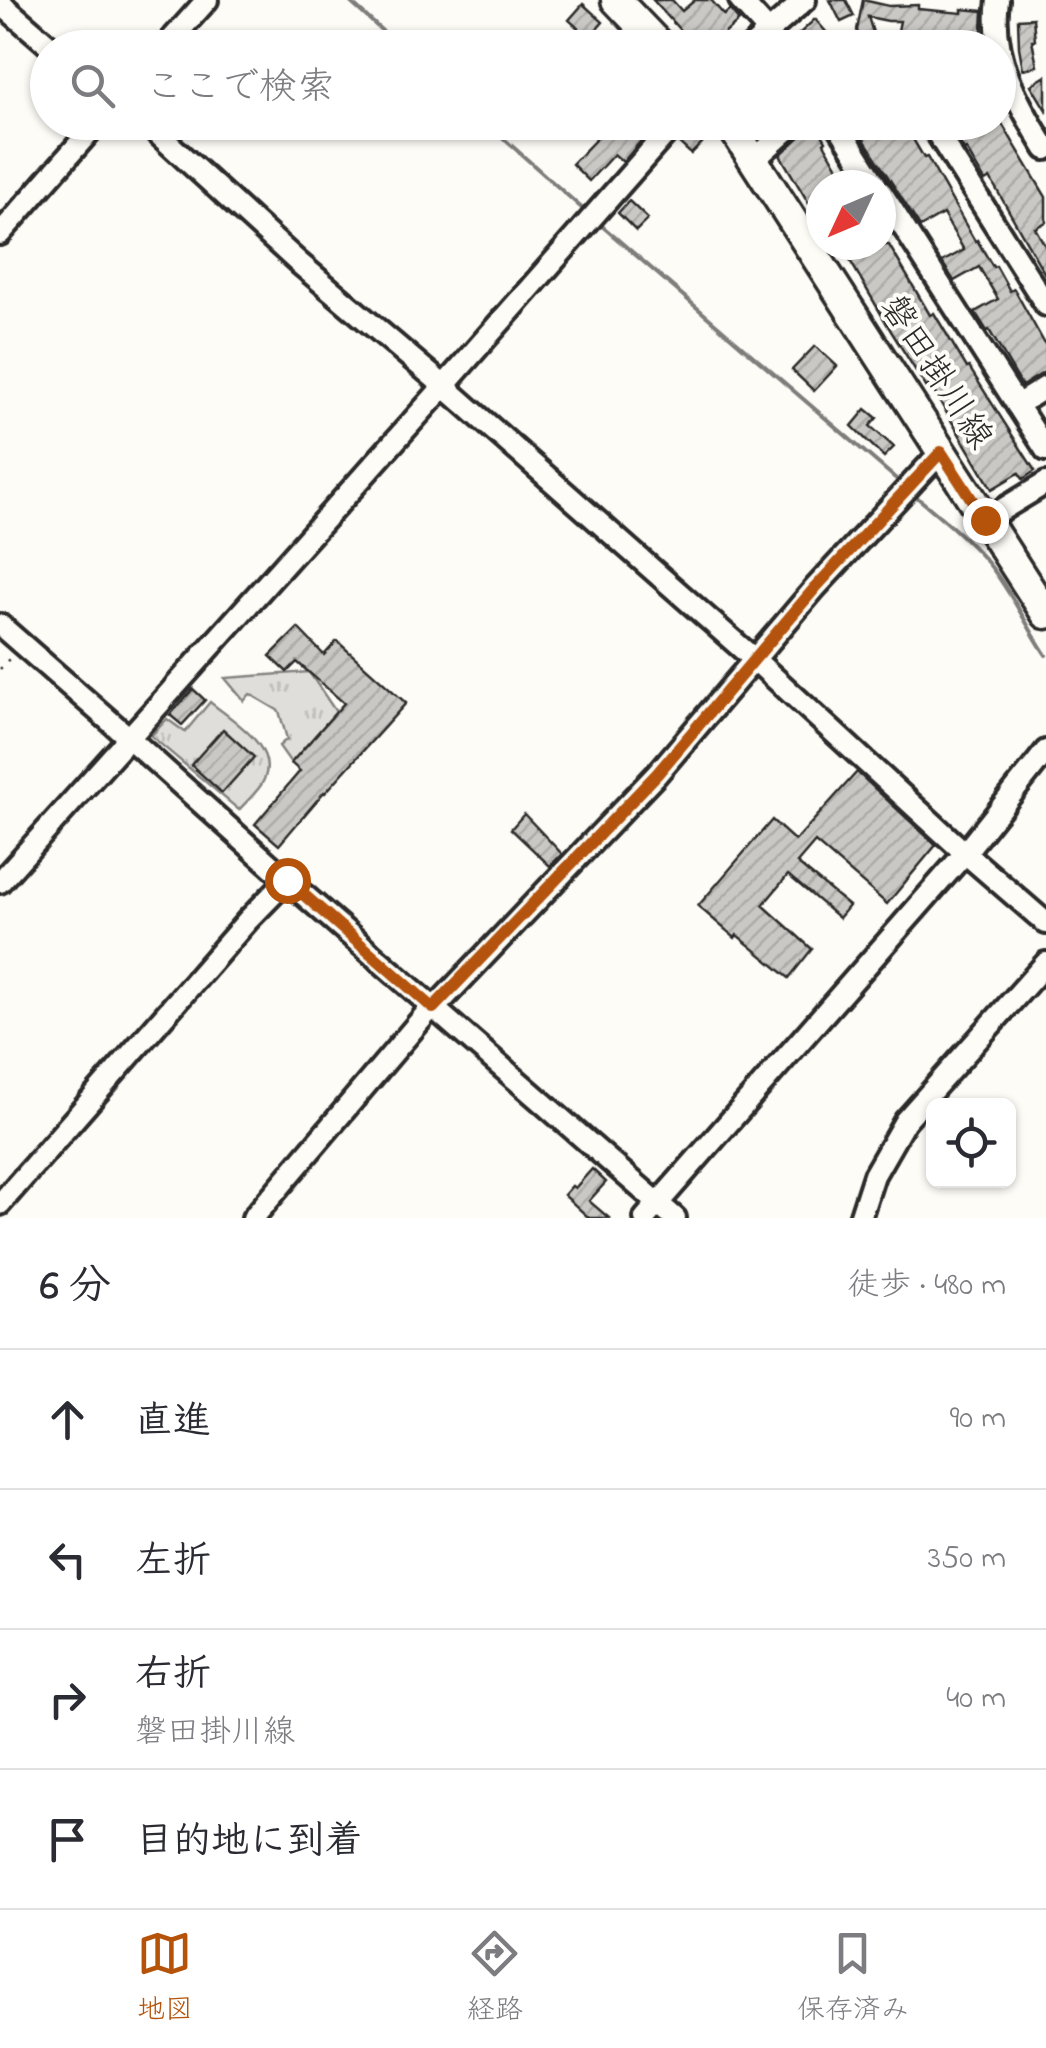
<!DOCTYPE html>
<html lang="ja">
<meta charset="utf-8">
<style>
:root{--surface:#fff;--page:#f2f2f3;--text:#2b2b33;--muted:#7c7c81;--line:#e1e1e2;--accent:#b45309}
body{margin:0;font-family:"Indie Flower","Klee One",sans-serif;background:var(--page);color:var(--text)}
.controls{position:absolute;right:30px;bottom:30px;display:grid;overflow:hidden;border-radius:15px;box-shadow:0 2px 8px #0004}
.controls button{width:90px;height:90px;display:grid;place-items:center;padding:0;border:0;border-bottom:2px solid var(--line);background:var(--surface);color:var(--text);font:50px sans-serif}
.compass{position:absolute;left:806px;top:170px;width:90px;height:90px;border-radius:50%;background:var(--surface);box-shadow:0 2px 8px #0004;rotate:226deg}
.stop{position:absolute;width:30px;height:30px;margin:-22px;border:8px solid #b45309;border-radius:50%;background:#fff}
.stop.end{background:#b45309;border-color:#fff;box-shadow:0 2px 10px #0008}
.list{margin:0;padding:0;list-style:none}
h2{display:flex;justify-content:space-between;align-items:center;height:130px;margin:0;padding:0 40px;font-size:42px}
h2 small{font-size:32px;font-weight:400;color:var(--muted)}
.list li{display:grid;grid-template-columns:65px 1fr auto;gap:30px;align-items:center;box-sizing:border-box;height:140px;padding:0 40px;border-top:2px solid var(--line)}
.list b{display:block;font-size:38px;white-space:nowrap}
.list p{margin:0;font-size:32px;white-space:nowrap;color:var(--muted)}
.list em{font-size:32px;font-style:normal;color:var(--muted)}
.icon{flex:none;width:55px;height:55px;fill:none;stroke:currentColor;stroke-width:2;stroke-linecap:round;stroke-linejoin:round}
.map{position:relative;flex:none;width:1046px;height:1218px;overflow:hidden}
.search{position:absolute;background:var(--surface);box-shadow:0 2px 8px #0004;left:30px;right:30px;top:30px;height:110px;display:flex;align-items:center;gap:25px;box-sizing:border-box;padding:0 35px;border-radius:55px;color:var(--muted);font-size:38px}
.sheet{height:690px;background:var(--surface)}
nav{display:flex;justify-content:space-around;align-items:center;box-sizing:border-box;height:140px;border-top:2px solid var(--line);background:var(--surface);font-size:28px;color:var(--muted)}
nav a{display:grid;justify-items:center;gap:5px}
nav .on{color:var(--accent)}
.map>svg:first-child{display:block}
</style>
<div class="map">
<svg width="1046" height="1218" viewBox="0 0 1046 1218">
<defs>
<pattern id="grass-tufts" width="24" height="20" patternUnits="userSpaceOnUse" patternTransform="scale(2.5)"><rect width="24" height="20" fill="#dfdeda"/><path d="M3 7l-1-3M5 7V3M7 7l1-3M15 17l-1-3M17 17v-4M19 17l1-3" fill="none" stroke="#c0bfbb"/></pattern>
<pattern id="building-hatch" width="6" height="6" patternUnits="userSpaceOnUse" patternTransform="scale(2.5)"><rect width="6" height="6" fill="#c9c8c4"/><path d="M-1 1l2-2M0 6l6-6M5 7l2-2" fill="none" stroke="#adaca9"/></pattern>
</defs>
<rect width="100%" height="100%" fill="#fdfcf7"/>
<filter id="ink" filterUnits="userSpaceOnUse"><feTurbulence type="fractalNoise" baseFrequency=".01" numOctaves="2"/><feDisplacementMap in="SourceGraphic" scale="20" xChannelSelector="R" yChannelSelector="G"/><feConvolveMatrix kernelMatrix="1 2 1 2 8 2 1 2 1" color-interpolation-filters="sRGB"/></filter>
<g filter="url(#ink)">
<!-- grass -->
<g fill="url(#grass-tufts)" stroke="#858482" stroke-width="2.5">
<path d="M309,672L336,712L291,763L279,746L287,739L279,711L250,694L244,701L225,678Z"/>
<path d="M210,702C233,721 284,750 261,785C255,794 246,802 239,810L151,736L167,719L185,732Z"/>
</g>
<g fill="none" stroke-linecap="round" stroke-linejoin="round">
<!-- stream -->
<g stroke="#7e7d7b" stroke-width="4">
<path d="M348,0L401,48"/>
<path d="M485,122L585,211"/>
<path d="M602,226L902,484"/>
<path d="M913,494C938,515 966,537 988,563C1011,591 1026,625 1046,655"/>
</g>
</g>
<!-- building -->
<g fill="url(#building-hatch)" stroke="#2b2b2b" stroke-width="2.5">
<path d="M653,0H672L682,11L695,0H711L724,15L730,10L739,21L708,48H696Z"/>
<path d="M830,0H846L854,16L841,22Z"/>
<path d="M863,0L889,6L918,5V9L962,13V9L983,11L981,48H905L895,45L900,21H888L868,17L877,45L862,48L857,30Z"/>
<path d="M583,4L603,22L589,38L569,20Z"/>
<path d="M1033,18L1035,40H1032L1037,66L1023,69L1019,47L1018,19Z"/>
<path d="M815,19L840,48H784Z"/>
<path d="M1046,76V110L1031,85Z"/>
<path d="M607,122H657L623,162L614,154L589,181L572,164L596,139Z"/>
<path d="M809,122H815L826,141L824,143L848,185H821V224L780,155L805,132Z"/>
<path d="M853,122H903L924,158L927,157L975,241L977,240L993,267L996,266L1010,291L1014,289L1046,346V371L1022,386L989,330L987,331L975,312L998,299L979,267L954,281L942,262L964,250L943,214L920,227Z"/>
<path d="M947,122H1001L1046,197V222L1035,228L1046,247V276L990,178L985,181L966,149L964,150Z"/>
<path d="M687,129L702,143L691,154L677,141Z"/>
<path d="M629,201L648,219L636,231L618,213Z"/>
<path d="M841,245H889L930,315L934,313L967,368L969,367L1035,471L1023,479L1019,473L992,489L930,385L926,387L891,331Z"/>
<path d="M815,346L837,366L814,391L792,370Z"/>
<path d="M866,409L877,418L870,426L894,447L884,457L852,426Z"/>
<path d="M298,628L324,655L337,641L406,703L325,793L324,792L279,845L255,824L300,771L291,763L344,703L297,662L287,672L270,656Z"/>
<path d="M193,689L205,700L182,725L170,715Z"/>
<path d="M223,729L254,757L222,793L191,765Z"/>
<path d="M857,772L936,845L887,904L815,842L797,863L849,906L839,918L788,875L763,905L812,949L789,978L737,935L735,938L698,906L772,820L795,841Z"/>
<path d="M524,814L562,854L550,866L511,829Z"/>
<path d="M592,1169L606,1182L589,1201L609,1218H589L564,1195L572,1186L575,1188Z"/>
</g>
<g fill="none" stroke-linecap="round" stroke-linejoin="round">
<defs>
<g id="minor">
<path d="M740,0L768,31"/>
<path d="M998,0C990,55 1018,104 1046,149"/>
<path d="M0,3L52,48"/>
<path d="M164,48L207,0"/>
<path d="M750,48L805,0"/>
<path d="M145,122L299,263L444,386L755,660L965,853L1046,923"/>
<path d="M836,122L876,185"/>
<path d="M930,122L1046,305"/>
<path d="M754,160L796,122"/>
<path d="M881,192L1046,450"/>
<path d="M0,234L98,122"/>
<path d="M1017,405L1046,387"/>
<path d="M985,520L1046,483"/>
<path d="M0,625L128,737L288,881L675,1218"/>
<path d="M0,882L436,395L676,122"/>
<path d="M0,1204L248,920L287,880"/>
<path d="M253,1218L425,1015L443,999L657,774L815,588L941,452"/>
<path d="M645,1218L965,853L1046,751"/>
<path d="M860,1218L874,1175L905,1121L1046,963"/>
</g>
<g id="major">
<path d="M616,0L662,48"/>
<path d="M729,122L1046,614"/>
</g>
</defs>
<!-- minor casing -->
<use href="#minor" stroke="#2b2b2b" stroke-width="28"/>
<!-- major casing -->
<use href="#major" stroke="#2b2b2b" stroke-width="35"/>
<!-- path -->
<path stroke="#2b2b2b" stroke-width="2.5" stroke-dasharray="2.5 8" stroke-linecap="butt" d="M0,669L9,659"/>
<!-- minor -->
<use href="#minor" stroke="#fdfcf7" stroke-width="20"/>
<!-- major -->
<use href="#major" stroke="#fdfcf7" stroke-width="28"/>
</g>
</g>
<g fill="none" stroke-linecap="round" stroke-linejoin="round" filter="url(#ink)">
<!-- route -->
<path stroke="#b45309" stroke-width="12" d="M287,880L433,1008L657,774L815,588L941,452L985,520"/>
</g>
<g text-anchor="middle" dominant-baseline="central" stroke-width="8" stroke-linejoin="round" paint-order="stroke">
<!-- street labels -->
<g font-size="35" fill="#2b2b2b" stroke="#fdfcf7">
<text transform="translate(935 373) rotate(57)">磐田掛川線</text>
</g>
</g>
</svg>
<div class="controls">
<button><svg class="icon" aria-label="locate" viewBox="0 0 24 24"><circle cx="12" cy="12" r="6"/><path d="M12 2v4M12 18v4M2 12h4M18 12h4"/></svg></button>
</div>
<svg class="compass" viewBox="-18 -18 36 36"><path d="M0-13l5 13h-10z" fill="#e53935"/><path d="M0 13l5-13h-10z" fill="#7c7c81"/></svg>
<div class="stop" style="left:287px;top:880px"></div>
<div class="stop end" style="left:985px;top:520px"></div>
<div class="search"><svg class="icon" aria-label="search" viewBox="0 0 24 24"><circle cx="10" cy="10" r="6"/><path d="M15 15l6 6"/></svg>ここで検索</div>
</div>
<section class="sheet">
<h2>6 分<small>徒歩 · 480 m</small></h2>
<ul class="list">
<li><svg class="icon" aria-label="ahead" viewBox="0 0 24 24"><path d="M12 20V5M6 11l6-6 6 6"/></svg><div><b>直進</b></div><em>90 m</em></li>
<li><svg class="icon" aria-label="left" viewBox="0 0 24 24"><path d="M17 20v-9H6M10 6l-5 5 5 5"/></svg><div><b>左折</b></div><em>350 m</em></li>
<li><svg class="icon" aria-label="right" viewBox="0 0 24 24"><path d="M7 20v-9h11M14 6l5 5-5 5"/></svg><div><b>右折</b><p>磐田掛川線</p></div><em>40 m</em></li>
<li><svg class="icon" aria-label="arrive" viewBox="0 0 24 24"><path d="M6 21V4h12l-3 4 3 4H6"/></svg><div><b>目的地に到着</b></div></li>
</ul>
</section>
<nav>
<a class="on"><svg class="icon" aria-label="map" viewBox="0 0 24 24"><path d="M3 6l6-2 6 2 6-2v14l-6 2-6-2-6 2zM9 4v14M15 6v14"/></svg>地図</a>
<a><svg class="icon" aria-label="directions" viewBox="0 0 24 24"><path d="M12 3l9 9-9 9-9-9zM9 14v-3h6M13 9l2 2-2 2"/></svg>経路</a>
<a><svg class="icon" aria-label="saved" viewBox="0 0 24 24"><path d="M7 4h10v16l-5-4-5 4z"/></svg>保存済み</a>
</nav>
